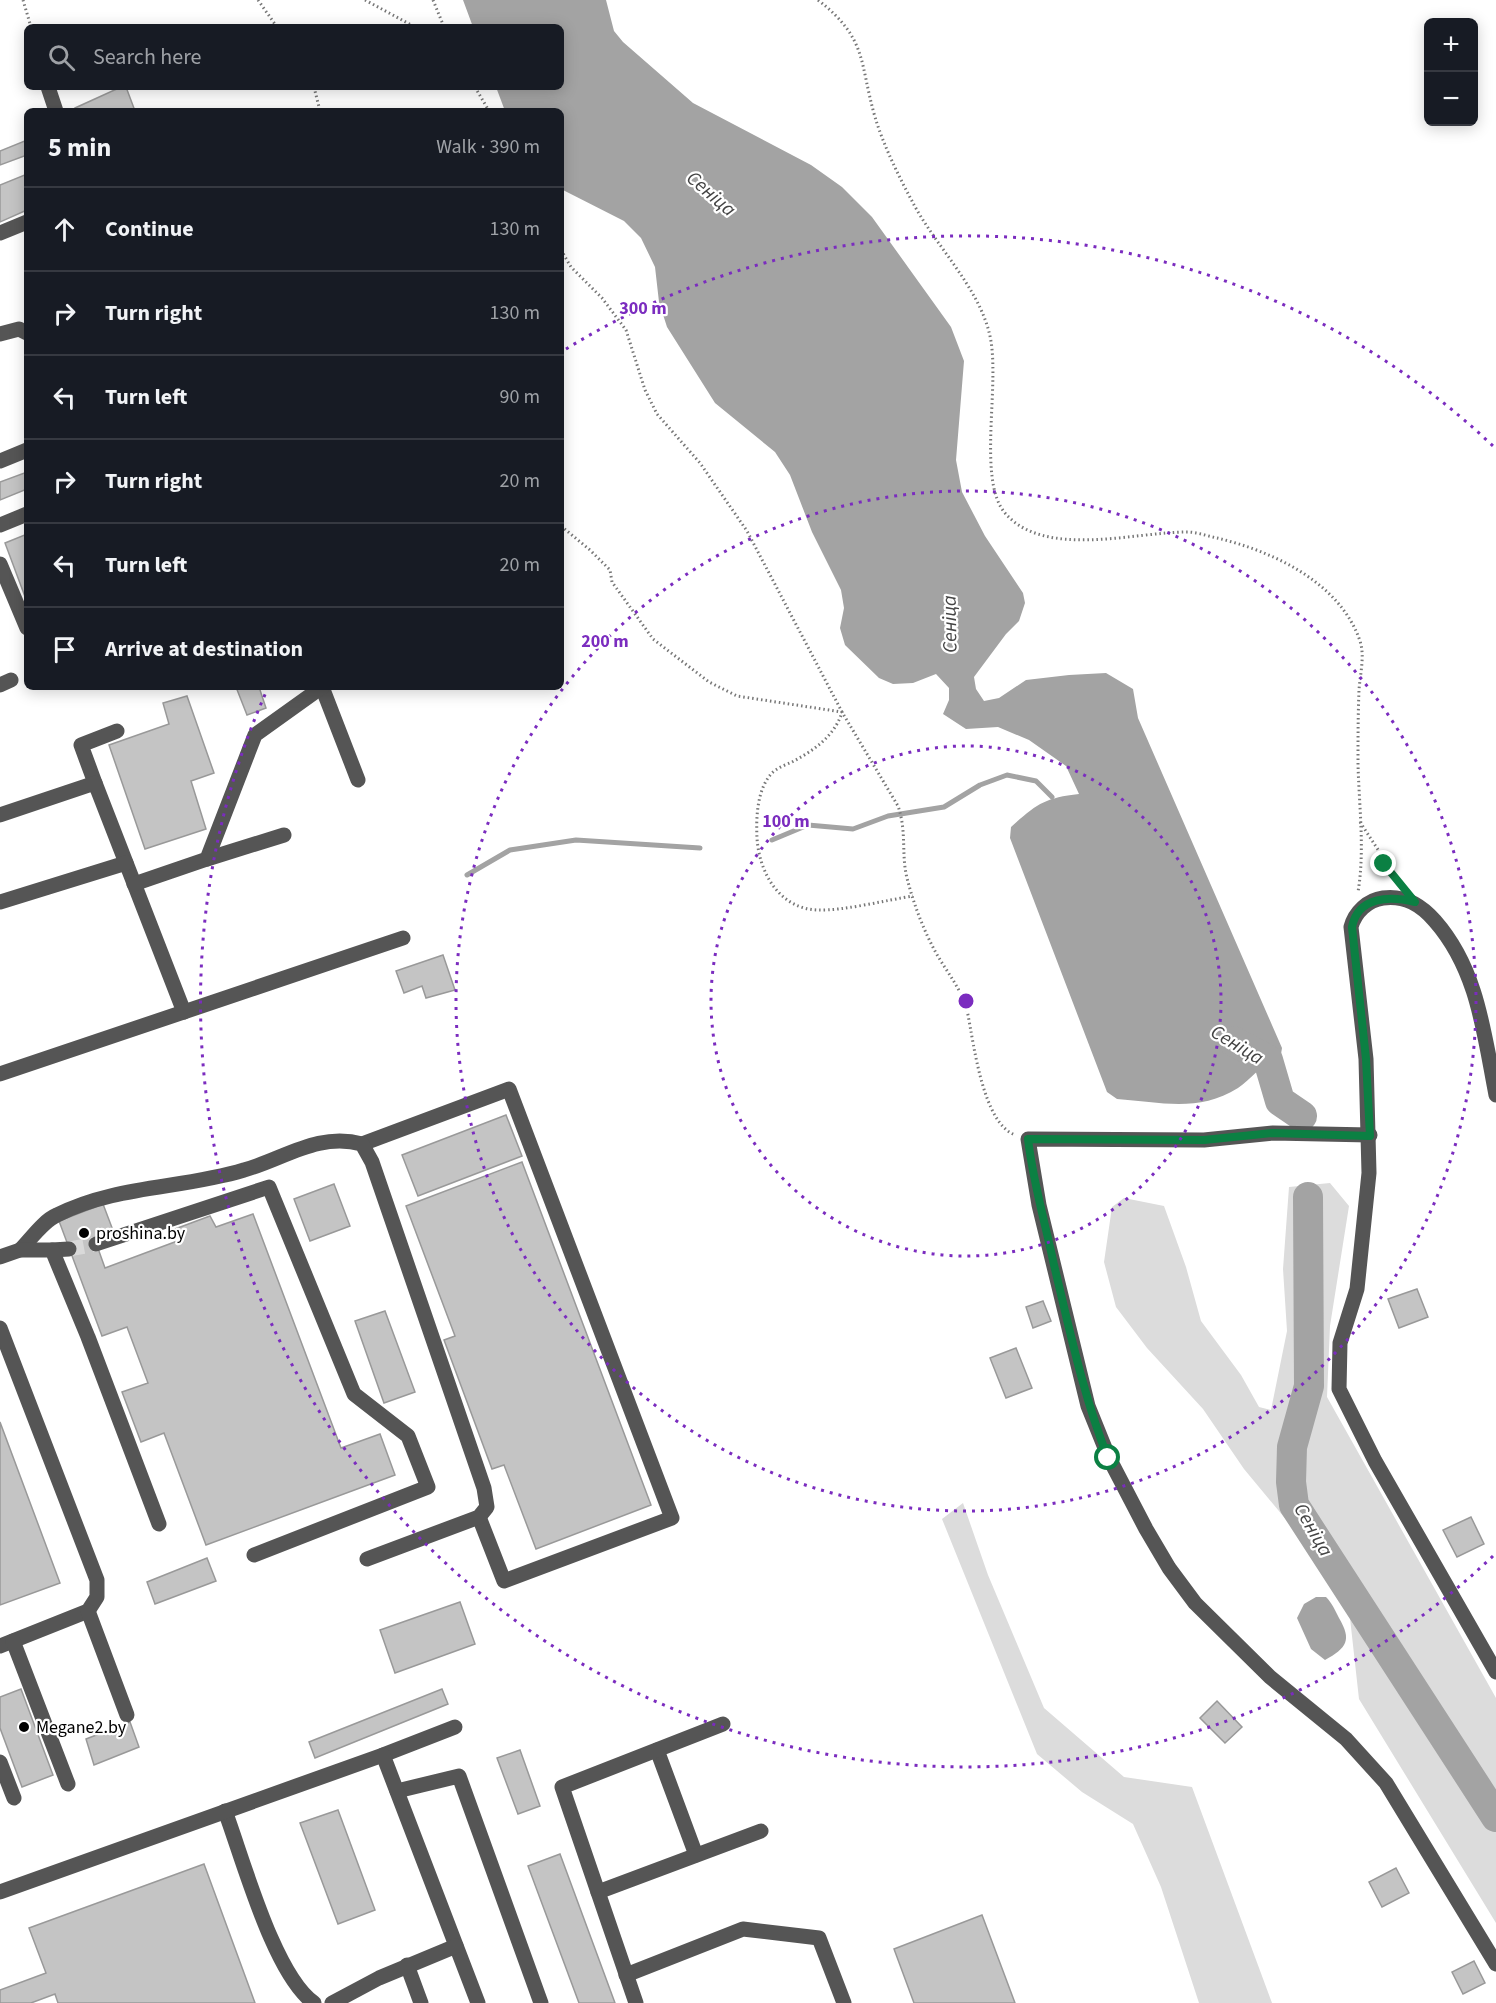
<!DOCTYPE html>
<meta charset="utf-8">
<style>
:root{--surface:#171b24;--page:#20242c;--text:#f1f3f6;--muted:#9ea1a6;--line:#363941}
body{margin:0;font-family:"Source Sans 3",sans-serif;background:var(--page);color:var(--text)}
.controls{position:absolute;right:18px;top:18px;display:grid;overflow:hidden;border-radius:9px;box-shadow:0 3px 15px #0003}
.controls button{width:54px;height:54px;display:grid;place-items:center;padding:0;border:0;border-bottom:2px solid var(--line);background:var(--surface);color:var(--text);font:30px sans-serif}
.stop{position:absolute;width:18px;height:18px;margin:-14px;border:4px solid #0b8043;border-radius:50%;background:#fff}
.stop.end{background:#0b8043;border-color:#fff;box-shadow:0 2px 6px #0008}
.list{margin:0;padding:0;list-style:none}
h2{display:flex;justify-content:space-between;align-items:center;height:78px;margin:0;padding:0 24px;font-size:26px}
h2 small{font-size:20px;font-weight:400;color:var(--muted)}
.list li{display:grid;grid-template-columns:39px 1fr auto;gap:18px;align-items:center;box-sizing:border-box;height:84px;padding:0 24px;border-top:2px solid var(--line)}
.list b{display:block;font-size:22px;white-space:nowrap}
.list em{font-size:20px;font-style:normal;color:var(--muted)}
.icon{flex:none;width:33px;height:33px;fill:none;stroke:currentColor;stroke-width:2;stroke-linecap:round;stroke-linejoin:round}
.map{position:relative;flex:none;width:1496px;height:2003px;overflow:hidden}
.search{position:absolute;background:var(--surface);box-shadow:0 3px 15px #0003;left:24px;top:24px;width:540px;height:66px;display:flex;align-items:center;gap:15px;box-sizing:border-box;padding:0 21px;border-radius:9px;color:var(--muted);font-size:22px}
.panel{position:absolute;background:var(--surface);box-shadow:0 3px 15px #0003;left:24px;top:108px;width:540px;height:582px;border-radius:9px}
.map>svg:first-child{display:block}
</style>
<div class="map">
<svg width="1496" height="2003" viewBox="0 0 1496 2003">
<rect width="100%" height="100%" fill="#fff"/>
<!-- green -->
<g fill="#dcdcdc">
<path d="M1330,1183L1349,1206L1330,1326L1327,1397L1496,1698V1923L1359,1699L1350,1618L1293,1528L1244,1469L1203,1409L1147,1348L1116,1307L1104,1262L1112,1207L1124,1198L1164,1206L1186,1267L1201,1321L1241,1375L1259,1407L1271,1410L1287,1331L1283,1269L1289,1187Z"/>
<path d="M963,1503L988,1575L1044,1708L1124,1777L1192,1787L1272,2003H1199L1161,1887L1133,1824L1082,1792L1037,1754L942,1519Z"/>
</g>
<!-- water -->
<g fill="#a3a3a3">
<path d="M463,0H606L614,31L623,42L693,103L811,165L842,187L872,217L951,327L964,361L956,460L962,492L985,536L1023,593L1025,603L1019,621L1006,634L974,677L976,689L984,701L999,698L1026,680L1069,675L1106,673L1133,689L1138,718L1282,1048L1281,1054C1263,1062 1254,1077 1238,1088C1198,1113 1161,1102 1117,1099L1107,1092L1010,838L1011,827C1037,804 1044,798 1079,794L1066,766L1029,740L998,727L966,729L943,714L949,700V688L936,674L913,683L893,684L879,678L845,645L840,628L844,608L841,590L812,532L790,475L775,452L715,403L667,327L659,302L655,267L641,238L624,221L561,189V111H505L496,87H561V27H473Z"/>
<path d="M1316,1597H1326C1332,1603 1335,1610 1339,1618C1352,1640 1347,1648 1325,1660L1311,1649L1297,1618L1304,1604Z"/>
</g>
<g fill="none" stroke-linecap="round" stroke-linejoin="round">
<!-- stream -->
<g stroke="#a3a3a3" stroke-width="5">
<path d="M772,840L808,825L853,829L888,816L944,807L980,785L1007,775L1036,781L1052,797"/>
<path d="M467,875L510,850L576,840L700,848"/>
</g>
<!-- river -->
<g stroke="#a3a3a3" stroke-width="30">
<path d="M1233,1041L1268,1060L1280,1101L1302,1116"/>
<path d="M1308,1197L1309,1386L1292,1447L1291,1482L1294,1505L1496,1817"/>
</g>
</g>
<!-- building -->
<g fill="#c4c4c4" stroke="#999" stroke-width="1.5">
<path d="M121,87H126L135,111H76L75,108Z"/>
<path d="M27,140V155L0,165V151Z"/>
<path d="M27,174V210L0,222V185Z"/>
<path d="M27,472V489L0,500V482Z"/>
<path d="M27,534V602L5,543Z"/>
<path d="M236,687H259L266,708L247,715Z"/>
<path d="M187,696L214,773L191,781L206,829L145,849L109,745L169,724L163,703Z"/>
<path d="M443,955L455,990L426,998L422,986L404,993L396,971Z"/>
<path d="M506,1115L522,1156L418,1196L402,1155Z"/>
<path d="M522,1162L651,1505L536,1549L504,1465L492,1469L444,1340L455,1336L406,1206Z"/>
<path d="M334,1184L350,1226L310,1241L294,1199Z"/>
<path d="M103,1204L114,1233L95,1240L105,1268L180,1240L175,1229L210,1216L216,1227L253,1214L341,1448L380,1434L395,1475L206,1545L164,1433L141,1442L122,1392L148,1383L127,1327L102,1336L59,1221Z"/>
<path d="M1417,1289L1428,1317L1399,1328L1388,1299Z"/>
<path d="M1043,1301L1051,1321L1033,1328L1026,1307Z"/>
<path d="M385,1311L415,1392L384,1403L355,1321Z"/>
<path d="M1016,1348L1032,1388L1006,1398L990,1358Z"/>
<path d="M0,1422L60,1583L0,1605Z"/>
<path d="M1471,1517L1484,1544L1457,1557L1443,1530Z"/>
<path d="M207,1558L216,1581L155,1604L147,1582Z"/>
<path d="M460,1602L475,1644L395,1673L380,1630Z"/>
<path d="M21,1689L53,1775L22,1787L0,1728V1697Z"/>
<path d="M442,1689L448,1704L315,1758L309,1742Z"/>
<path d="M1217,1701L1242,1727L1225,1743L1200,1718Z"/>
<path d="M130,1722L139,1747L94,1765L86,1739Z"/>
<path d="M520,1750L540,1806L518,1814L497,1758Z"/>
<path d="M338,1810L375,1910L338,1924L300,1823Z"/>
<path d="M560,1854L615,2003H579L528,1866Z"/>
<path d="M204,1864L255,2003H58L55,1994L31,2003H0V1990L46,1973L29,1928Z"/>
<path d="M1396,1868L1409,1893L1382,1907L1369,1882Z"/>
<path d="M982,1915L1015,2003H914L894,1949Z"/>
<path d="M1474,1961L1485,1983L1463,1994L1452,1972Z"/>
</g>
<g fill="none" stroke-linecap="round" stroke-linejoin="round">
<!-- minor-tunnel -->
<path stroke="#d9d9d9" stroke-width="15" stroke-dasharray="15 8" stroke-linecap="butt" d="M69,1249L96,1244"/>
<!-- path -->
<g stroke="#777" stroke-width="3" stroke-dasharray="1.5 3" stroke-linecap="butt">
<path d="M23,0L31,27"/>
<path d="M258,0L277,27"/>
<path d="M365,0L415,27"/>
<path d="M433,0L444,27"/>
<path d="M818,0C868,39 859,62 875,117C883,144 898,175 912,201C934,244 977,285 989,332C1002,379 976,479 1005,513C1044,559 1134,532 1187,532C1197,532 1207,536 1217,538C1272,551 1340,582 1360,641C1365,656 1360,675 1359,690C1358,714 1358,739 1358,764C1359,806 1365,850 1358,892"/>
<path d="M314,87L320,111"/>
<path d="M475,87L489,111"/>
<path d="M561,250L571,267L602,298L626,330L645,390L657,414L700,463L747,531L842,712L898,806C907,832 901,854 907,878C913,902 923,929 935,951C947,973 963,990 968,1015C974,1045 983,1123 1015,1135"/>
<path d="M561,526L590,550L610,570L612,582L653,639L709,682L737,696L842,712C835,736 813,751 792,762C785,765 777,768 772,773C757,789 756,817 757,838C759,872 779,909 818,910C843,911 887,900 913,896"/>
<path d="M1360,822L1399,882"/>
</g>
<!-- minor -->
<g stroke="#555" stroke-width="15">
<path d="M48,87L56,111"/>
<path d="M0,233L27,222"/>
<path d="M0,334L19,329L27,333"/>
<path d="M0,461L27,450"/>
<path d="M0,525L27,514"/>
<path d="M0,564L27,628"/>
<path d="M0,685L11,680"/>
<path d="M322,687L358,780"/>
<path d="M95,783L81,745L117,731"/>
<path d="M0,815L95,783L184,1012"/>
<path d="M207,859L284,835"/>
<path d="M134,884L207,859L255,735L322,687"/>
<path d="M0,902L126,863"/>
<path d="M0,1074L403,938"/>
<path d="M1496,1095C1484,1034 1478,970 1435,921C1421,905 1405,895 1383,898C1368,900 1355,912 1351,927L1366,1059L1369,1173L1357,1289L1340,1343L1339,1389L1375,1461L1496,1672"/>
<path d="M1370,1135L1273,1133L1204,1140L1028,1139L1039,1205L1088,1406L1109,1458L1146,1529L1169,1568L1195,1603L1270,1677L1346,1739L1386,1783L1496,1964"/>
<path d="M362,1144L509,1089L672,1518L504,1581L479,1517"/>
<path d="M96,1244L269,1187L354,1394L408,1436L428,1487L254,1555"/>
<path d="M20,1250C31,1239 43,1221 57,1215C116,1185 182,1189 244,1170C284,1159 318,1132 362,1144L372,1162L484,1488L487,1507L479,1517L367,1559"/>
<path d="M52,1250L69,1249"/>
<path d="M0,1257L20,1250H52L88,1337L159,1524"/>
<path d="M0,1328L97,1580V1597L88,1611L0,1646"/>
<path d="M88,1611L127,1715"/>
<path d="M13,1641L68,1784"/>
<path d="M657,1750L696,1855"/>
<path d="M383,1755L455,1727"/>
<path d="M0,1762L14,1798"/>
<path d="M397,1791L459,1776L541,2003"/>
<path d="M225,1811C243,1859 274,1975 314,2003"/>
<path d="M0,1892L383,1755L478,2003"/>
<path d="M598,1892L761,1831"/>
<path d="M407,1965L421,2003"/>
<path d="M626,1975L743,1929L819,1938L844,2003"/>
<path d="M332,2003L379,1978L456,1946"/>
<path d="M636,2003L562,1787L723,1724"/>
</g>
</g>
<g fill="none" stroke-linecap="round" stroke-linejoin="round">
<!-- route -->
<path stroke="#0b8043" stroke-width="8" d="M1108,1458C1083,1395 1070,1331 1054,1265C1045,1222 1033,1182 1028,1139L1204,1140L1273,1133L1370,1136L1366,1059L1352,927C1358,896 1390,896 1415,902L1384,864"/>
</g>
<!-- distance rings -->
<g fill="none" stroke="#7b2cbf" stroke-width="3" stroke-dasharray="3 6">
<circle cx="966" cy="1001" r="255"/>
<circle cx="966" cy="1001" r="510"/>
<path d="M1493 1556A765 765 0 0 1 267 690M566 349A765 765 0 0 1 1493 446"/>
</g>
<!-- markers -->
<g fill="#000" stroke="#fff" stroke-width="2">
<circle cx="84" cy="1233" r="6"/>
<circle cx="24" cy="1727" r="6"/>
</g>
<g text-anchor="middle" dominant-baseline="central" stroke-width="4.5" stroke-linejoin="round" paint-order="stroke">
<!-- poi labels -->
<g font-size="18" fill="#000" stroke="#fff" text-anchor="start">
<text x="96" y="1233">proshina.by</text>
<text x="36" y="1727">Megane2.by</text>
</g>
<!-- water labels -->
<g font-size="20" font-style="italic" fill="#444" stroke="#fff">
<text transform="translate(711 194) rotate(41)">Сеніца</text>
<text transform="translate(950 624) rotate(-91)">Сеніца</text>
<text transform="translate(1237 1045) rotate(31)">Сеніца</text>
<text transform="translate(1313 1530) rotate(60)">Сеніца</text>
</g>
</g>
<circle cx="966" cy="1001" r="9" fill="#7b2cbf" stroke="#fff" stroke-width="3"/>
<g font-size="18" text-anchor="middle" font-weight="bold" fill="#7b2cbf" stroke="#fff" stroke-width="4.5" stroke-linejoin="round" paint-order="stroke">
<text x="643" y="314">300 m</text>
<text x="605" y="647">200 m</text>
<text x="786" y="827">100 m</text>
</g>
</svg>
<div class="controls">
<button>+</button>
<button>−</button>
</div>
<div class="stop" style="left:1108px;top:1458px"></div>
<div class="stop end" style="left:1384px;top:864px"></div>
<div class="search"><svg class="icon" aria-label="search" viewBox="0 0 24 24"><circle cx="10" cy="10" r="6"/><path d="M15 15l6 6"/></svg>Search here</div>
<section class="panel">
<h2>5 min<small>Walk · 390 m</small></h2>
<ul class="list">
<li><svg class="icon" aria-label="ahead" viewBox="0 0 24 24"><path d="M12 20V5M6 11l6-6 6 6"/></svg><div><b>Continue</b></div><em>130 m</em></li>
<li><svg class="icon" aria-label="right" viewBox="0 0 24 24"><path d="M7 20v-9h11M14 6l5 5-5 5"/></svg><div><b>Turn right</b></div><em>130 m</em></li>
<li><svg class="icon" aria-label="left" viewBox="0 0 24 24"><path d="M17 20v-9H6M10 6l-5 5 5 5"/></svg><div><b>Turn left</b></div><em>90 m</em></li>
<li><svg class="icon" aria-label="right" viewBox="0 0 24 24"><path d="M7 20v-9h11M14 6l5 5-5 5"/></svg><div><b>Turn right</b></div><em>20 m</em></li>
<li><svg class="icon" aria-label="left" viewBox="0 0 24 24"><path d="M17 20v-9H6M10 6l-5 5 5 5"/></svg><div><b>Turn left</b></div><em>20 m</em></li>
<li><svg class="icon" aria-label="arrive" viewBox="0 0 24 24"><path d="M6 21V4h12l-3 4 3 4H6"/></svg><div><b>Arrive at destination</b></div></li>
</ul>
</section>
</div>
